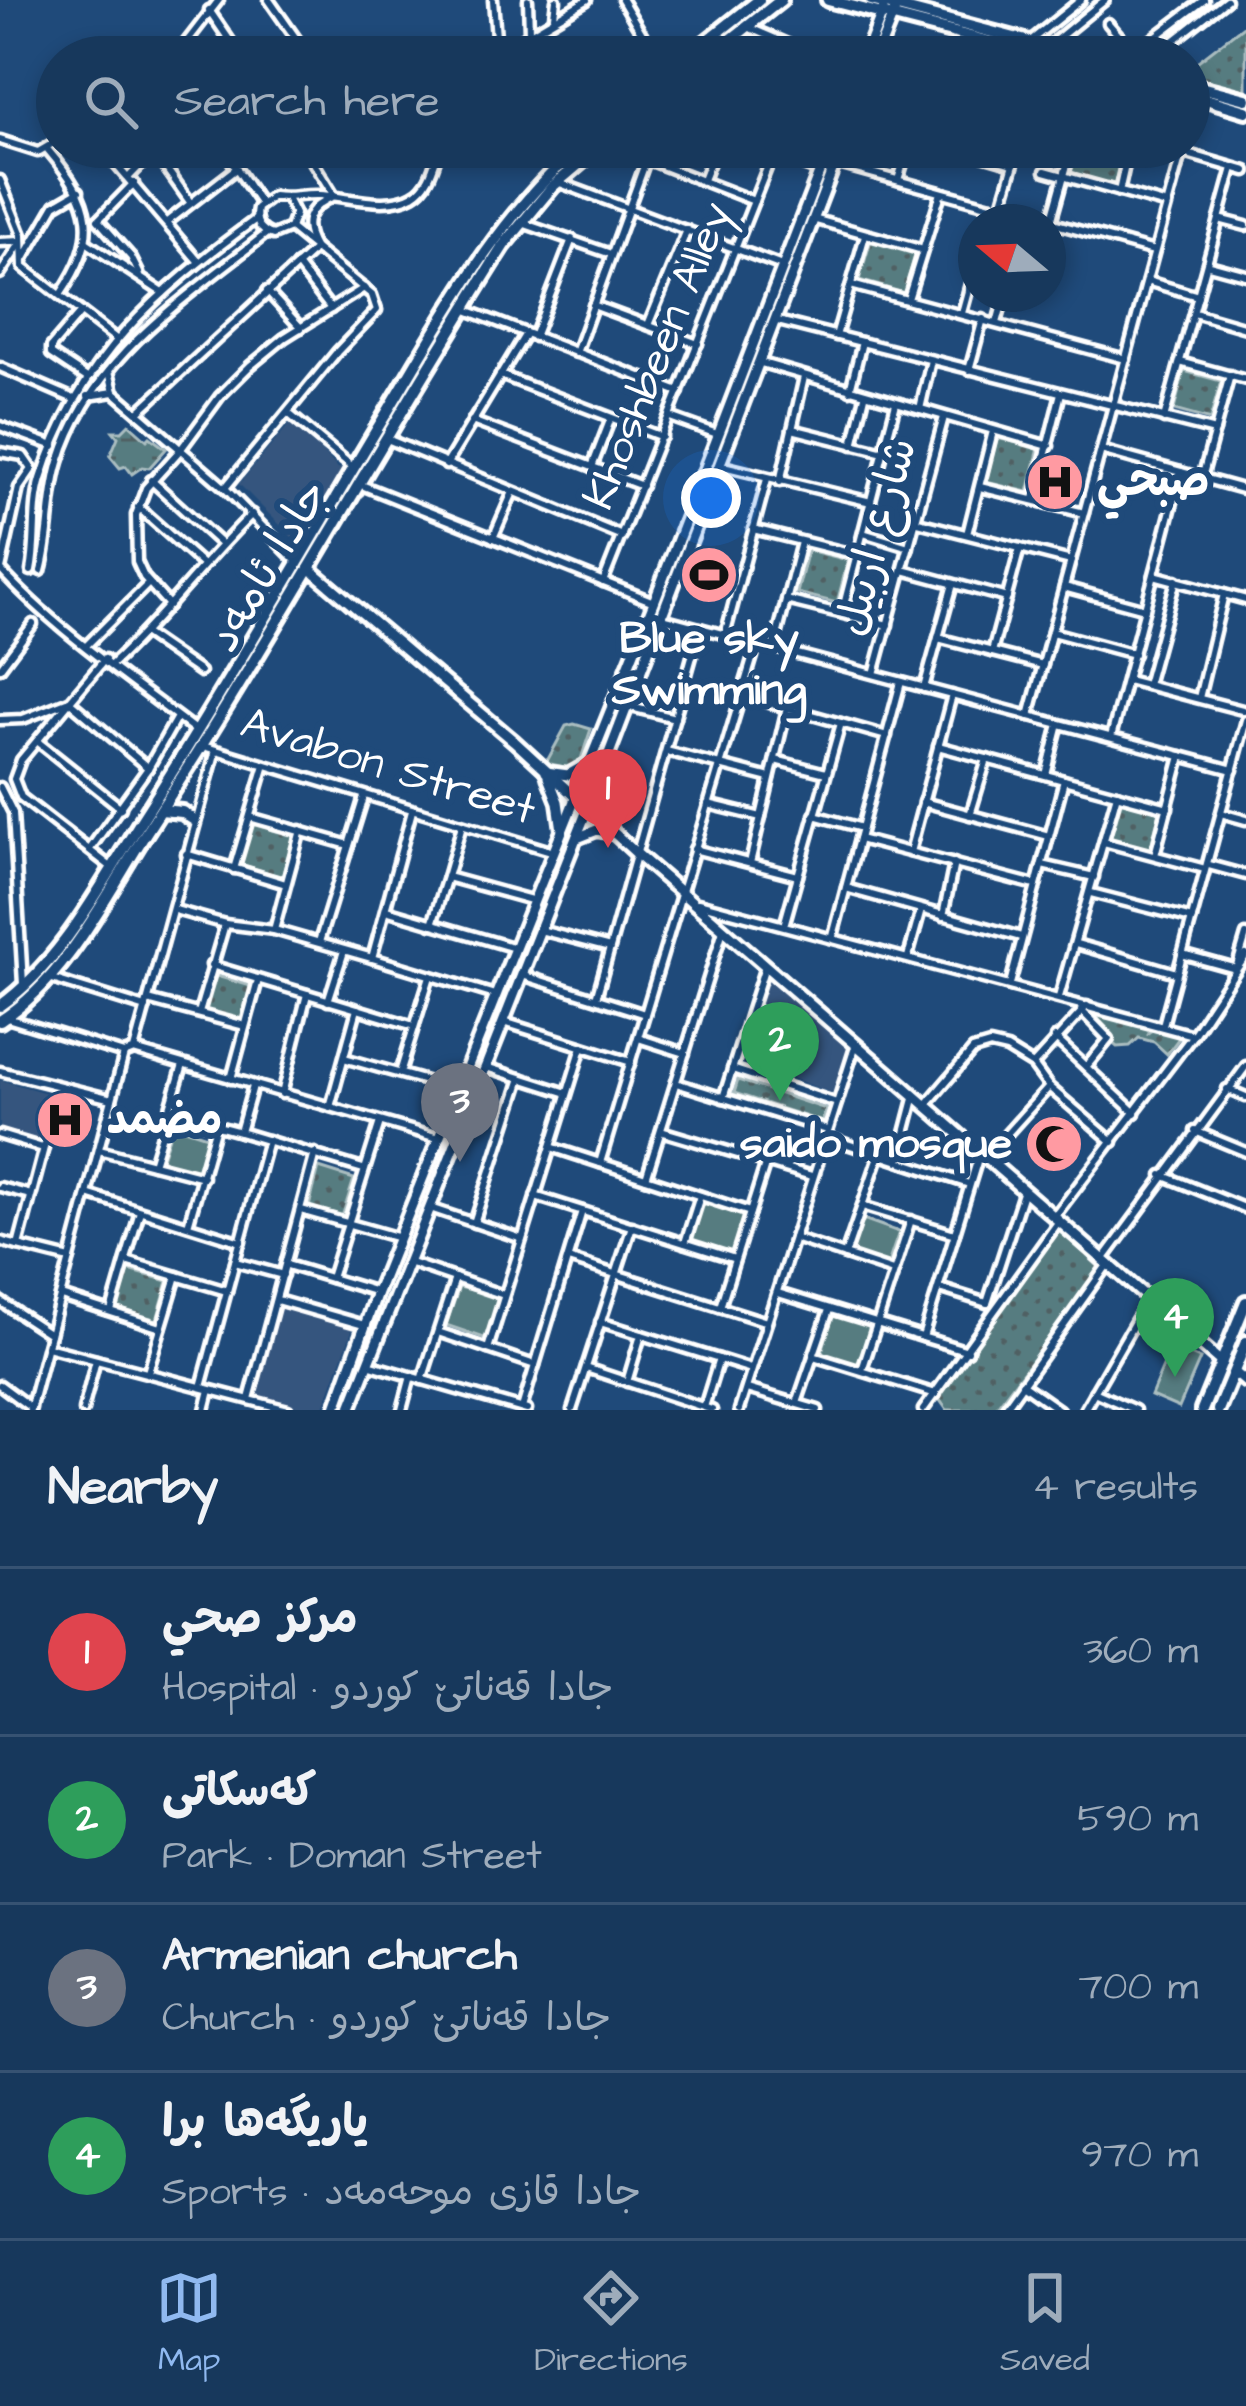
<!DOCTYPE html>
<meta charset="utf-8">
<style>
:root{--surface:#17385c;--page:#244365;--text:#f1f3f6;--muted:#9eacbb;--line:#365272;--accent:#90b9f0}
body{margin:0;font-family:"Architects Daughter","Playpen Sans Arabic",sans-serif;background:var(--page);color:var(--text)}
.compass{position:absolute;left:958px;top:204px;width:108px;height:108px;border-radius:50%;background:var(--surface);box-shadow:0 6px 18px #0003;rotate:289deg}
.you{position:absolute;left:711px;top:498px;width:42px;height:42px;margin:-30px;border:9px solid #fff;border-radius:50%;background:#1a73e8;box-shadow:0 0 0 18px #1a73e833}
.badge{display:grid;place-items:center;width:78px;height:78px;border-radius:50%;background:var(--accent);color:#fff;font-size:39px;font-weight:700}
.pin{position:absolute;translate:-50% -99px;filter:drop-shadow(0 3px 6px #0008)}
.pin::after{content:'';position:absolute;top:63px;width:42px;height:36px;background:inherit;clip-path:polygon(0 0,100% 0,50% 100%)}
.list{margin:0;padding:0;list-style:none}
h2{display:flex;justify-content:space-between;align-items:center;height:156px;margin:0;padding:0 48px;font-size:51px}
h2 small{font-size:39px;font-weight:400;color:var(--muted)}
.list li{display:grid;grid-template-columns:78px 1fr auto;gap:36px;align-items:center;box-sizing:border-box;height:168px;padding:0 48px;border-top:3px solid var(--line)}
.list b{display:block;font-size:45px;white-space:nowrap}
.list p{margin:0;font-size:39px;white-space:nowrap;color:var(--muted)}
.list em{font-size:39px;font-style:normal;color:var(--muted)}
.icon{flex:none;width:66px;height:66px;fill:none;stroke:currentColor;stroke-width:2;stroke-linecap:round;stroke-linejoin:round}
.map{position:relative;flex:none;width:1246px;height:1410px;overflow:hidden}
.search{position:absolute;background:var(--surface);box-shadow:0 6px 18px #0003;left:36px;right:36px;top:36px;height:132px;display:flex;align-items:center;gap:30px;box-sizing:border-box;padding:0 42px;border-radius:66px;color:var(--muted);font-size:45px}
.sheet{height:828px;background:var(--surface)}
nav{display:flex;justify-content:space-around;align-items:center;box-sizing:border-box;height:168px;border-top:3px solid var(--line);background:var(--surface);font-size:33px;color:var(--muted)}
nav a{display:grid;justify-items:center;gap:6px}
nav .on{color:var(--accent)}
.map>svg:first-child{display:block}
</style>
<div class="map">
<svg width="1246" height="1410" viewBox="0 0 1246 1410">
<defs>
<pattern id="grass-dots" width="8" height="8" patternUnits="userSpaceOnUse" patternTransform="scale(3)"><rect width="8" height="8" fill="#567b80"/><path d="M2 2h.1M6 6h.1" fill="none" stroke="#506163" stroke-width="1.8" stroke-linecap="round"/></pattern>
<pattern id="wetland-marsh" width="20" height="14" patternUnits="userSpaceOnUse" patternTransform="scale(3)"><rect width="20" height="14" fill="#567b80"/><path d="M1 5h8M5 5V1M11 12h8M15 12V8" fill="none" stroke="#506163"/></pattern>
</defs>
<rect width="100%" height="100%" fill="#1f4a7a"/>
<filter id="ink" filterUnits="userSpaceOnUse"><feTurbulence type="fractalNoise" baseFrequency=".00833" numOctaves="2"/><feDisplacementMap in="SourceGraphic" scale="24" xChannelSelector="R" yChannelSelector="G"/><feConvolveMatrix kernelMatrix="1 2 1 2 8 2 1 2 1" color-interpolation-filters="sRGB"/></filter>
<g filter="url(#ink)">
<!-- built -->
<g fill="#35557e">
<path d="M292,421L338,468L350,469L298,543L239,484Z"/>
<path d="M768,971L851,1044L832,1093L741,1059Z"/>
<path d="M0,1080L50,1094L36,1143L0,1133Z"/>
<path d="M280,1306L353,1328L323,1410H299L255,1398Z"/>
</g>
<!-- grass -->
<g fill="url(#grass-dots)" stroke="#aabdc0" stroke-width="3">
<path d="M1246,24V94L1189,78V68Z"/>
<path d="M1075,147H1125L1114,187L1068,174Z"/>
<path d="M871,240L916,252L904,293L859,280Z"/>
<path d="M1184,371L1221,381L1210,420L1174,410Z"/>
<path d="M997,438L1039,448L1028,492L986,482Z"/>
<path d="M808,550L848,560L837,603L797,593Z"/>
<path d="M574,724L591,729L581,759L569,768L546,763L566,726Z"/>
<path d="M1119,796L1161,807L1150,850L1108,839Z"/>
<path d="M252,824L294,836L282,877L239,864Z"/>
<path d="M213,975L251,986L242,1022L203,1012Z"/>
<path d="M1091,1010L1151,1026L1149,1032L1156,1027L1182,1034L1167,1054L1154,1042L1139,1038L1130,1046L1117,1047L1084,1019Z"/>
<path d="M738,1080L826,1109L822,1122L734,1093Z"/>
<path d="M319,1168L354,1179L342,1217L309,1207Z"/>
<path d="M1060,1230L1101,1269L994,1410H947L937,1396Z"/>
<path d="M129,1270L168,1281L157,1320L117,1308Z"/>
</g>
<!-- wetland -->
<path fill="url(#wetland-marsh)" stroke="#aabdc0" stroke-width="3" d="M129,424L147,440L150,437L166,449L149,468L142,467L132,474L126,466L120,468L110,456L118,437L113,431H122Z"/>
<!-- garden -->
<g fill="#567b80" stroke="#aabdc0" stroke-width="3">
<path d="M173,1125L210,1137L198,1172L161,1161Z"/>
<path d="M702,1201L743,1216L731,1256L689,1241Z"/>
<path d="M863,1219L899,1232L888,1264L851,1254Z"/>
<path d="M459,1287L501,1297L487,1339L446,1325Z"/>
<path d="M833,1315L871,1326L859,1365L821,1355Z"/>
<path d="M1171,1347L1200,1359L1179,1408L1151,1396Z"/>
</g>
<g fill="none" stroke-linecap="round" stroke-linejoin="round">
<defs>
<g id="street">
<path d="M269,0L309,57"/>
<path d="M493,0L497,50"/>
<path d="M528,0L529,32"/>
<path d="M622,0L651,49"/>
<path d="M209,10L241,57"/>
<path d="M554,16L556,0"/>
<path d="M1108,23L1133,52"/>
<path d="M750,28L817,57"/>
<path d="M1029,42L1081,0"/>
<path d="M1050,45L1105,0"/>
<path d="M175,57L219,0"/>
<path d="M491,57L587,0"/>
<path d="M1129,57L1204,0"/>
<path d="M1153,57L1226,0"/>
<path d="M1189,126L1198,96"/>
<path d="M0,140L38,152L57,141"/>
<path d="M101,147L198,261"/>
<path d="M222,147L260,203"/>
<path d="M755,147L819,171"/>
<path d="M955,147L1013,164"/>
<path d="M48,150C93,203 101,235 60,295"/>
<path d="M154,151L190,202"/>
<path d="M1181,152L1246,171"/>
<path d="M646,159L754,201"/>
<path d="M835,163L1154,251"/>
<path d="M1045,171L1167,205"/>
<path d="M129,177L158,147"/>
<path d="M0,180L22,235L23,267L115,338"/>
<path d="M703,180L716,147"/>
<path d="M898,180L908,147"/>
<path d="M560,183L782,266"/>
<path d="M1119,192L1129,147"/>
<path d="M288,200L295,214L290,228L273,235C260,231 254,222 257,208L273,196C291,199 301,194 319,195C346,196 388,210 413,195C430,186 434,164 440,147"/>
<path d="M1001,208L1019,147"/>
<path d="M99,219L134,183"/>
<path d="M813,219L923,250"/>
<path d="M1219,219L1246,226"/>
<path d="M98,220L131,257L139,273"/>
<path d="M167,222L237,168"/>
<path d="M987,222L992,206"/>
<path d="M1051,222L1072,147"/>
<path d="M525,224L611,254"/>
<path d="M0,242L22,241"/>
<path d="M86,242L163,293"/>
<path d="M23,260L55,205L79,191"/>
<path d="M297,265L331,309"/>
<path d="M1209,265L1246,275"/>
<path d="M0,274L20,244"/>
<path d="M1147,281L1198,296"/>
<path d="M851,285L1126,359"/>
<path d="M267,291L301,328"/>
<path d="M908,299L941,193"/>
<path d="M593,305L698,344"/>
<path d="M464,309L679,392"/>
<path d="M81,312L51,347V354L87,378"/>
<path d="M962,313L976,262"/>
<path d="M1194,313L1246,328"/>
<path d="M774,320L1215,431"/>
<path d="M997,323L1005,294"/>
<path d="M648,325L687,230"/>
<path d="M836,336L865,235"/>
<path d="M534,337L572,239"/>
<path d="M576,353L651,147"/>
<path d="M758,362L1049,446"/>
<path d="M1180,362L1246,380"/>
<path d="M0,367L74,399"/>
<path d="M969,370L983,319"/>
<path d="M109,371L114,392L225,488L298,563"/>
<path d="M500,375L662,437"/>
<path d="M850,390L862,342"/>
<path d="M88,396L114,392"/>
<path d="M920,409L931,360"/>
<path d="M138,412L315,249C300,223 307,208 334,196L304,147"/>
<path d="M288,413L354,468"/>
<path d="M670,417L717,434"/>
<path d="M1164,419L1233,168"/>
<path d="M472,421L642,486"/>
<path d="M0,426L54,446"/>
<path d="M792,429L884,452"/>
<path d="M387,439L622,536"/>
<path d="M853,445L865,396"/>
<path d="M1101,450L1246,490"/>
<path d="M0,452L23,456L32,469L19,488L1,569"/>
<path d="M446,465L525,335"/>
<path d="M719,465L871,502"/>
<path d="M592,467L611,418"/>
<path d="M1202,478L1230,375"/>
<path d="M151,480L221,544"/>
<path d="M780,482L804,377"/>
<path d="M359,484L654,602"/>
<path d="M980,487L1084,513"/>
<path d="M225,488L337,352L377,310L372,295L290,228"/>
<path d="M1034,499L1061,393"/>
<path d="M138,507L202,564"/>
<path d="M918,522L1071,561"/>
<path d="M753,529L857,555"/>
<path d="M863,533L909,547"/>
<path d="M967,534L993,431"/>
<path d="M493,538L513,492"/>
<path d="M0,569C54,629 130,680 195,730"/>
<path d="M903,570L1007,598"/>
<path d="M31,571C37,541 32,508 41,479C78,358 158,291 256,219"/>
<path d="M41,571C51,535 48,498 59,462C91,356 186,299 267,233"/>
<path d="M1154,575L1246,600"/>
<path d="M603,582L773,153"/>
<path d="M1064,587L1145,609"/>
<path d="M786,600L888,625"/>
<path d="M169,605L144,577L137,562L136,515L146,488L181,449L220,396L250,366L284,338L364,288"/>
<path d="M842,613L896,403"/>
<path d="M662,618L1233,770"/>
<path d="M1052,632L1134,654"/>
<path d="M145,634L200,672"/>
<path d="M725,635L767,479"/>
<path d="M938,638L1043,665"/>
<path d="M86,646L149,583"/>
<path d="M774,648L801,542"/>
<path d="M992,652L1020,548"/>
<path d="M105,659L21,760L14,779L21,797L111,867"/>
<path d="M112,664C163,617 203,562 252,514"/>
<path d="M0,668L33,624"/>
<path d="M874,674L944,417"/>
<path d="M1127,680L1246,711"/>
<path d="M1147,685L1176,580"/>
<path d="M924,688L953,584"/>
<path d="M741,695L887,736"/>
<path d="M1199,698L1224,594"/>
<path d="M627,706L675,718"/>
<path d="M1029,716L1183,147"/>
<path d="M0,720L23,719L69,701L148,768"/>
<path d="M1111,737L1181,472"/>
<path d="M37,741L121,808"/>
<path d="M203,746L554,852"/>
<path d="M938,746L1168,808"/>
<path d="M666,751L770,778"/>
<path d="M775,760L826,773"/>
<path d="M1046,775L1059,724"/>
<path d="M0,787L13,813L23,984"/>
<path d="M923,802L1049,836"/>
<path d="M708,804L761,817"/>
<path d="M1221,813L1246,820"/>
<path d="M814,815L862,828"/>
<path d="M970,815L987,759"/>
<path d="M250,817L349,845"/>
<path d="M462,825L447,877L535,901"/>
<path d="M859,839L1035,885"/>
<path d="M1104,842L1205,869"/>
<path d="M90,849L148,768L177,717"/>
<path d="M694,849L798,876"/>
<path d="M910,852L952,695"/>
<path d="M186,854L286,884"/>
<path d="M1155,855L1181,756"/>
<path d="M750,863L787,708"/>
<path d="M1042,865L1094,877"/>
<path d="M1209,865L1246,875"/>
<path d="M234,869L264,768"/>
<path d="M846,888L1021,937"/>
<path d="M1091,893L1192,919"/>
<path d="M698,903L1193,1035"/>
<path d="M175,910L225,924L274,930L372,958L412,811"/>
<path d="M386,910L515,948"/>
<path d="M943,916L954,863"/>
<path d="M785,922L841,723"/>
<path d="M432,924L447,877"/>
<path d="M274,930L301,830"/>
<path d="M540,930L610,948"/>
<path d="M833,936L901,682"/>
<path d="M319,942L364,797"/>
<path d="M1076,944L1176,973"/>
<path d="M1182,954L1236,969L1246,935"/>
<path d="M908,957L921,910"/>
<path d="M372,958L495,995"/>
<path d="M211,965L414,1026"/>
<path d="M522,975L645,1014"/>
<path d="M52,979L146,1008"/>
<path d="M1010,984L1064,780"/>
<path d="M1059,997L1117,794"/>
<path d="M596,998L700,628"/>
<path d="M148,1000L245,1026"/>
<path d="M328,1001L344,951"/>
<path d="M1081,1010L1109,1039L1086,1067"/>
<path d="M199,1013L225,924"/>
<path d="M7,1018L124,1054"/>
<path d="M504,1022L631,1062"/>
<path d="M1163,1025L1246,720"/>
<path d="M638,1038L685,1053"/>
<path d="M1055,1038L1135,1113"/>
<path d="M134,1050L438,1138"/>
<path d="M344,1058L458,1090"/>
<path d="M1033,1065L1087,1006"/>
<path d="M486,1067L567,1093"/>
<path d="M732,1069L837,1103"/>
<path d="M0,1071L112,1099"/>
<path d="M400,1073L430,976"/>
<path d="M231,1079L258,980"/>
<path d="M676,1083L827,1130"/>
<path d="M253,1086L240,1132L363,1169"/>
<path d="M60,1087L18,1246L70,1259"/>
<path d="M1227,1089L1246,1097"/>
<path d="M282,1094L307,994"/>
<path d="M723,1098L765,966"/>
<path d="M926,1105L973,1050L990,1045L1007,1049L1033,1065L1049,1087L1113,1142"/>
<path d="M330,1107L357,1009"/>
<path d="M169,1113L240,1132"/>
<path d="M661,1131L812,1176"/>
<path d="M1195,1131L1246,1152"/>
<path d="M0,1135L43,1148"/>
<path d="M826,1137L969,1184"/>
<path d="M551,1147L750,1212"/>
<path d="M99,1150L203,1177"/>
<path d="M986,1157L1049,1087"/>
<path d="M898,1160L915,1095"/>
<path d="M600,1163L757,643"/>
<path d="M153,1164L183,1065"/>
<path d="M1162,1175L1246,1209"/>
<path d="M646,1178L723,930"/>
<path d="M0,1187L31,1195"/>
<path d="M87,1194L241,1242"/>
<path d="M535,1196L735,1259"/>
<path d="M862,1206L955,1234"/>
<path d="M430,1208L522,1239"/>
<path d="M301,1210L399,1238"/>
<path d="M1054,1217L1193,1035L1246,955"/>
<path d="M474,1223L521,1078"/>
<path d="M188,1225L216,1126"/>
<path d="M794,1238L893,1271"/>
<path d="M0,1241L18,1246"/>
<path d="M685,1243L700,1196"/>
<path d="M845,1255L879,1156"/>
<path d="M568,1259L767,1322"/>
<path d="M1103,1260L1246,1066"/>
<path d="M126,1261L227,1291"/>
<path d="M235,1262L283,1275"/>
<path d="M408,1262L504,1295"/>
<path d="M287,1265L377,1292"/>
<path d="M331,1278L380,1122"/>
<path d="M939,1288L987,1303"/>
<path d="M778,1293L968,1351"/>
<path d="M61,1296L161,1328"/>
<path d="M277,1300L364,1325"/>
<path d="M0,1301L50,1334"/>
<path d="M987,1303L1023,1193"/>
<path d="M720,1307L766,1162"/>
<path d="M111,1311L140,1211"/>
<path d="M600,1322L751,1369"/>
<path d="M438,1332L535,1365"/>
<path d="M923,1337L980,1152"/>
<path d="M47,1347L288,1410"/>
<path d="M488,1349L582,1047"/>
<path d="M813,1356L936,1394"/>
<path d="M368,1364L527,1410"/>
<path d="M586,1368L712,1410"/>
<path d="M862,1370L911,1220"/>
<path d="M148,1372L177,1276"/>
<path d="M422,1380L455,1278"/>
<path d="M627,1382L641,1335"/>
<path d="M1022,1384L1059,1410"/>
<path d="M0,1385L31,1408"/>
<path d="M201,1387L268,1140"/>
<path d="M747,1389L818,1410"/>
<path d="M1094,1392L1135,1410"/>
<path d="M249,1399L315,1153"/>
<path d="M797,1403L829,1310"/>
<path d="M704,1407L719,1359"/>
<path d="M522,1408L582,1211"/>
<path d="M30,1410L124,1054L134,1050L216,750"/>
<path d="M83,1410L96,1360"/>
<path d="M205,1410L210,1390"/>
<path d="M402,1410L411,1376"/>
<path d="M572,1410L632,1226"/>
<path d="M739,1410L856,1044"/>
<path d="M923,1410L1059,1221"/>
<path d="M1004,1410L1108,1264"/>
<path d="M1084,1410L1148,1299"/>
</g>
<g id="secondary">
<path d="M865,57L883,10"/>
<path d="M876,57L899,0"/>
<path d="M309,568L514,741L637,854L1222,1363"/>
<path d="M546,772L568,775L591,762"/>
<path d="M548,777L558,802L562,830"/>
<path d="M598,788L611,828"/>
<path d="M577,838L597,830L611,833"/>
<path d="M1234,1372L1246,1382"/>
<path d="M335,1410L377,1292L654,602L829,147"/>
<path d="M350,1410L597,785L841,147"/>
</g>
<g id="primary">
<path d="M828,0L1048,57"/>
<path d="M871,0L1086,57"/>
<path d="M687,57L759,0"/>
<path d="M709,57L781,0"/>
<path d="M1189,84L1246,99"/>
<path d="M1189,94L1246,111"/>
<path d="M161,810L182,812L194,820"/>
<path d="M0,1006C63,961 102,883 143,818C227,687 303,552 383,419C441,323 493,221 580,147"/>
<path d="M0,1021C68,977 106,895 149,828C274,637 382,437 504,245L552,187L599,147"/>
<path d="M1202,1410L1246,1302"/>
<path d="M1218,1410L1246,1342"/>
</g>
</defs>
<!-- street casing -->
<use href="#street" stroke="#fff" stroke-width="15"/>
<!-- secondary casing -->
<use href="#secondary" stroke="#fff" stroke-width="18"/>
<!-- primary casing -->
<use href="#primary" stroke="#fff" stroke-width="20"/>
<!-- street -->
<use href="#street" stroke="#1f4a7a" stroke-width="6"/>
<!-- secondary -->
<use href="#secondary" stroke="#1f4a7a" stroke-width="9"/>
<!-- primary -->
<use href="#primary" stroke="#1f4a7a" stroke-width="10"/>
</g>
</g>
<!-- icons -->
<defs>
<symbol id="hospital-disc" viewBox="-11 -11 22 22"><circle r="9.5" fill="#ff9aa2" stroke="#1f4a7a"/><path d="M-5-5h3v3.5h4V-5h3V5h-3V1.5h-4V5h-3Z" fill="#111"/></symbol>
<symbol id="stadium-disc" viewBox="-11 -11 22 22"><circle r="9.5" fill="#ff9aa2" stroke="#1f4a7a"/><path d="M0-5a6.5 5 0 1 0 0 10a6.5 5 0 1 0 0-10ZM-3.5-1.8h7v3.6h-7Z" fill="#111"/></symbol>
<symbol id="mosque-disc" viewBox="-11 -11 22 22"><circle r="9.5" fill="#ff9aa2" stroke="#1f4a7a"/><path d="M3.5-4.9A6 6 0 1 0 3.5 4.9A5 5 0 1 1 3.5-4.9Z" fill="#111"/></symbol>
</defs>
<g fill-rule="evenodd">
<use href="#hospital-disc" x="1022" y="449" width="66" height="66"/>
<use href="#stadium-disc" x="676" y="542" width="66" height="66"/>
<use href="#hospital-disc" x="32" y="1087" width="66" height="66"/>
<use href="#mosque-disc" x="1021" y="1111" width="66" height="66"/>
</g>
<g text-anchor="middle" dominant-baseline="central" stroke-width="12" stroke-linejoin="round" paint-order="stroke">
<!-- street labels -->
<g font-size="45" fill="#fff" stroke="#1f4a7a">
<text transform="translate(658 356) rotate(-68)">Khoshbeen Alley</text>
<text transform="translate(877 537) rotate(-75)">شارع اربيل</text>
<text transform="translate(269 566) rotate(-59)">جادا ئامەد</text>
<text transform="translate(388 767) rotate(17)">Avabon Street</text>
</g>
<!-- poi labels -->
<g font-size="45" font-weight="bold" fill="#fff" stroke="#1f4a7a" text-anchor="start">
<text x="1097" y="482">صبحي</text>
<text x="709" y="639" text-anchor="middle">Blue sky<tspan x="709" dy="52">Swimming</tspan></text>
<text x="107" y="1120">مضمد</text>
<text x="1012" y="1144" text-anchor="end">saido mosque</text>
</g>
</g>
</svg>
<svg class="compass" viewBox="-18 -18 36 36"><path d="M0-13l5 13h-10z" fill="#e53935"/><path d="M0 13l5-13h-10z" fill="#9eacbb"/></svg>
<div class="you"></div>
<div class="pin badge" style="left:608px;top:848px;background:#e0444e">1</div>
<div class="pin badge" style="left:780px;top:1101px;background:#2e9e5b">2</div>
<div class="pin badge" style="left:460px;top:1162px;background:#6b7280">3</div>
<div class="pin badge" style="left:1175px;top:1377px;background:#2e9e5b">4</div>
<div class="search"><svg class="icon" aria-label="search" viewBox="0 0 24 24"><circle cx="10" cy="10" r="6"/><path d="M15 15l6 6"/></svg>Search here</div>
</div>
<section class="sheet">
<h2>Nearby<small>4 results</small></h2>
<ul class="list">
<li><span class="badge" style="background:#e0444e">1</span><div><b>مركز صحي</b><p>Hospital · جادا قەناتێ کوردو</p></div><em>360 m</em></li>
<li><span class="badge" style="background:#2e9e5b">2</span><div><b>کەسکاتی</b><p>Park · Doman Street</p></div><em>590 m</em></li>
<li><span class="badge" style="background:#6b7280">3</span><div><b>Armenian church</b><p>Church · جادا قەناتێ کوردو</p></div><em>700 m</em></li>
<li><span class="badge" style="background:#2e9e5b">4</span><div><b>یاریگەها برا</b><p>Sports · جادا قازی موحەمەد</p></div><em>970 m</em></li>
</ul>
</section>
<nav>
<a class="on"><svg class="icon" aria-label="map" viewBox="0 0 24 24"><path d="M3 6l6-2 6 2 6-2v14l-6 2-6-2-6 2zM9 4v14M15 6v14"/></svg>Map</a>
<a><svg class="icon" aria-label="directions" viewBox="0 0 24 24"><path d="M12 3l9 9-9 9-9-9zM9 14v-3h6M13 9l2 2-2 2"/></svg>Directions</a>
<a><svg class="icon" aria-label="saved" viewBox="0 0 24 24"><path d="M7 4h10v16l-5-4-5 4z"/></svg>Saved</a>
</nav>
